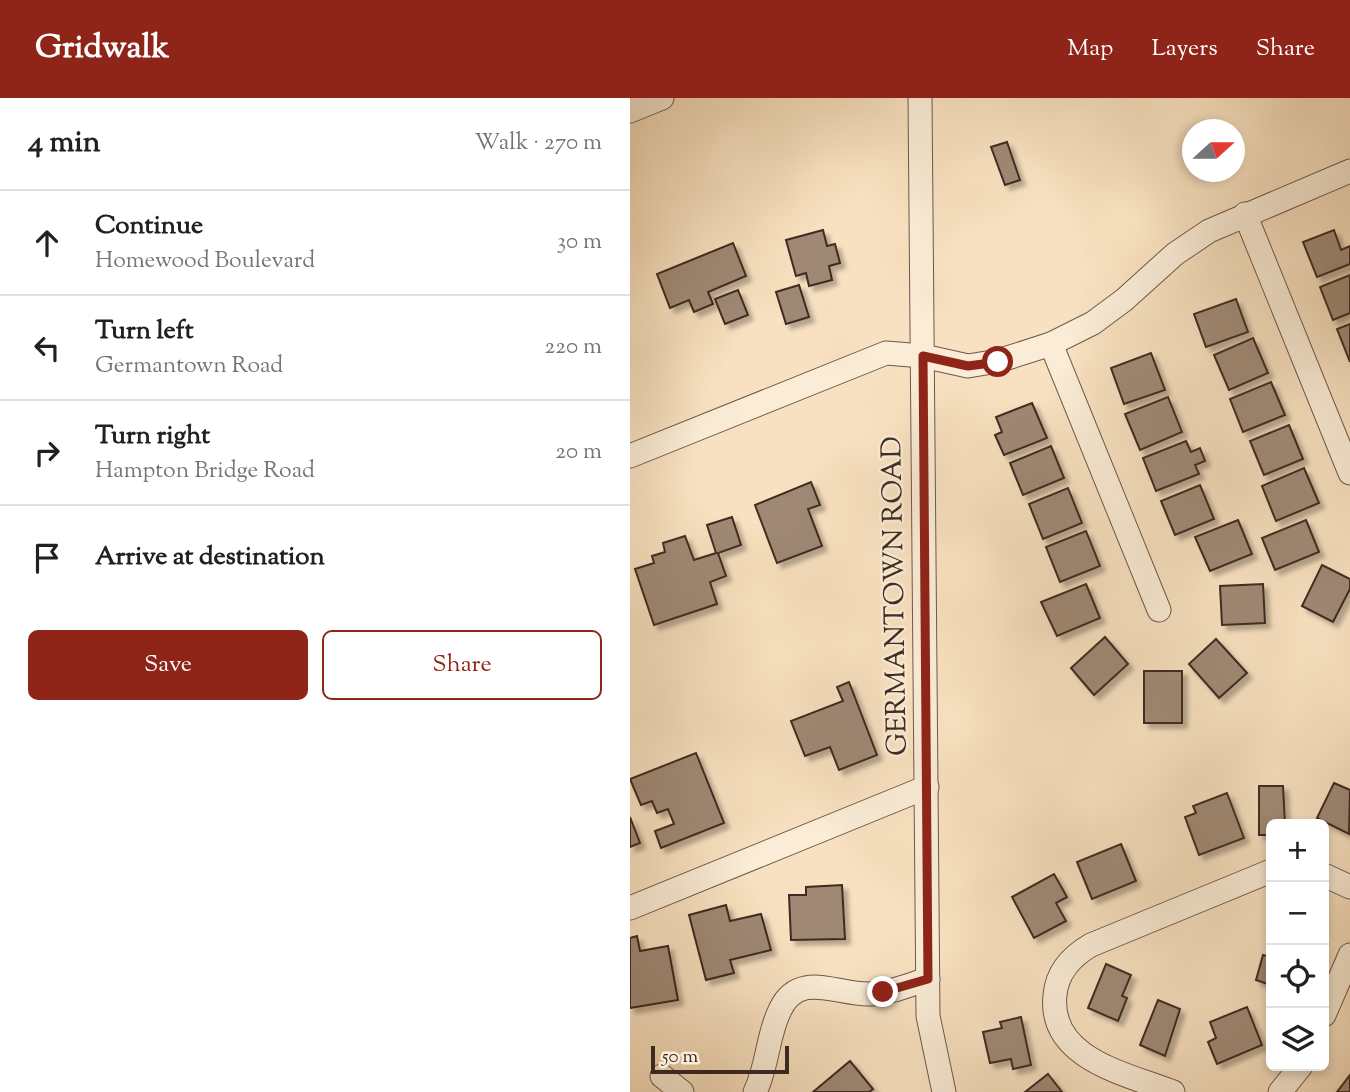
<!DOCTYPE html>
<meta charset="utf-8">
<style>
:root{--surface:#fff;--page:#f2f2f2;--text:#202124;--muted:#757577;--line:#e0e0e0;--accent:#8f2418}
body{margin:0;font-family:"Sorts Mill Goudy",serif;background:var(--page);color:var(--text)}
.controls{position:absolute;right:21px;bottom:21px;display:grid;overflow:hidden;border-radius:10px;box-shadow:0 4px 10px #0003}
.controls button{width:63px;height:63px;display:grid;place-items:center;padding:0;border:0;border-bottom:2px solid var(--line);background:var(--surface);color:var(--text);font:35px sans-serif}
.compass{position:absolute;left:552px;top:21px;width:63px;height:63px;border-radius:50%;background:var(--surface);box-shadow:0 4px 10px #0003;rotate:69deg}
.scale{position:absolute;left:21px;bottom:18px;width:138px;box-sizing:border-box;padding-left:7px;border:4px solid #3f2a22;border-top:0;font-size:19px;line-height:24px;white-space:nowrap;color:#3f2a22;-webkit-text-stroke:5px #faecd6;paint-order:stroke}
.stop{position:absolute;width:21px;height:21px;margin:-16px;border:5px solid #8f2418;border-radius:50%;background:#fff}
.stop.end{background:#8f2418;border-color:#fff;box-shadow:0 2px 7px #0008}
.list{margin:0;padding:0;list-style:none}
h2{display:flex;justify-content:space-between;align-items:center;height:91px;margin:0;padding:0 28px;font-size:30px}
h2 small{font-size:23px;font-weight:400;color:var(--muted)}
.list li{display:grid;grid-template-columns:46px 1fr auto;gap:21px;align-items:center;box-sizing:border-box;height:105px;padding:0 28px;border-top:2px solid var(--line)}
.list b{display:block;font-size:26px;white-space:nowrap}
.list p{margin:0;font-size:23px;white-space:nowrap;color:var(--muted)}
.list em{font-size:23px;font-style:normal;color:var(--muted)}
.actions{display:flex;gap:14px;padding:21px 28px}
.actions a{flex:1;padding:16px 0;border:2px solid var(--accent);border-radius:10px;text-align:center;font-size:24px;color:var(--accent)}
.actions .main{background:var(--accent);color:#fff}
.icon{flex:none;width:38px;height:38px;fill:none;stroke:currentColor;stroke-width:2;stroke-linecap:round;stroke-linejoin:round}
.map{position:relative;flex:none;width:720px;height:994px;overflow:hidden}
header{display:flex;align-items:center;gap:42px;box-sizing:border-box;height:98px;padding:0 35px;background:var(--accent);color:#fff}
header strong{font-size:33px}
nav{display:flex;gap:38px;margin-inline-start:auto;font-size:24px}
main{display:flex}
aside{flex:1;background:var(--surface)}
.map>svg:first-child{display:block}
</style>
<header>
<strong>Gridwalk</strong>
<nav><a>Map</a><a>Layers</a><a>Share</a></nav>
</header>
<main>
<aside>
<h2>4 min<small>Walk · 270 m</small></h2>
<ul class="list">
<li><svg class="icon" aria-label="ahead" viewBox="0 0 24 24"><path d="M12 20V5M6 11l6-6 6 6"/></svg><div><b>Continue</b><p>Homewood Boulevard</p></div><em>30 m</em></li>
<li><svg class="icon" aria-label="left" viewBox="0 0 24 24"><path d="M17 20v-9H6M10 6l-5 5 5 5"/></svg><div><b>Turn left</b><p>Germantown Road</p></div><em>220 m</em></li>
<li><svg class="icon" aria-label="right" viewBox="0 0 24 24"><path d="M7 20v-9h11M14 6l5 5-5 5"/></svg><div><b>Turn right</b><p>Hampton Bridge Road</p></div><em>20 m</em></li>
<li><svg class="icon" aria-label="arrive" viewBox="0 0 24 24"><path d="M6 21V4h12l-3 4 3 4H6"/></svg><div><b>Arrive at destination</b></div></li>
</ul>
<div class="actions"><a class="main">Save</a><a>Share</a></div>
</aside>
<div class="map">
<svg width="720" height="994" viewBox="0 0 720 994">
<defs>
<filter id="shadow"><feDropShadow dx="5" dy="5" stdDeviation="2" flood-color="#0004"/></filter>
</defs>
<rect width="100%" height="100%" fill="#f8e1c0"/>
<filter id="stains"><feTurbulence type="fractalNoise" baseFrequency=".00286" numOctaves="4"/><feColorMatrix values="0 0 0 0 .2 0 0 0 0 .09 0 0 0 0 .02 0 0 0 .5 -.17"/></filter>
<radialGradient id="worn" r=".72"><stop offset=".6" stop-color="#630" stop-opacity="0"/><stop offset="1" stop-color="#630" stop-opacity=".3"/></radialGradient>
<!-- building -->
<g fill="#9f8974" stroke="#3f2a22" stroke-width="2" filter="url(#shadow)">
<path d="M377,44L390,82L375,87L361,49Z"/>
<path d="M193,132L197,148L205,146L210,165L199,168L202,182L179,188L176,175L166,178L156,142Z"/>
<path d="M704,132L711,152L720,148V166L687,179L673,144Z"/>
<path d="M103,145L116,178L78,194L83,206L64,214L59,202L40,210L27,176Z"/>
<path d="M720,177V215L703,222L690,189Z"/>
<path d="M169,187L179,219L156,226L146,194Z"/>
<path d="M108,192L118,217L95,226L85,201Z"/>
<path d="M606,201L618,234L576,249L564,216Z"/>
<path d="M720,226V264L707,231Z"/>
<path d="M623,240L638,275L599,292L584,257Z"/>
<path d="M521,255L535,292L494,306L481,270Z"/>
<path d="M641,284L655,317L613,334L600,301Z"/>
<path d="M538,299L552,334L510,352L495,316Z"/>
<path d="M402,305L417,340L374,357L365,337L372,334L366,319Z"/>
<path d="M659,327L673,361L634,377L620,343Z"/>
<path d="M556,343L561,354L570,350L575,363L565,367L569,376L526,393L513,360Z"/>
<path d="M421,348L434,380L393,397L380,365Z"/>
<path d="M674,370L689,405L646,423L632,388Z"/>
<path d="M181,384L190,407L178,411L192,448L147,465L125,407Z"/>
<path d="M570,387L584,421L545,437L531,403Z"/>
<path d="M438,390L452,425L413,441L399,406Z"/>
<path d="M102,419L111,447L88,455L96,478L80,484L87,506L24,527L5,471L24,465L22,458L35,454L33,445L55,438L64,462L86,455L77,427Z"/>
<path d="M608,422L622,456L580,473L565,439Z"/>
<path d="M676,422L689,454L645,472L632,440Z"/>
<path d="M456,433L470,468L430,484L416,449Z"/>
<path d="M692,467L720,481V491L703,524L672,508Z"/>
<path d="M456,486L470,520L427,538L411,504Z"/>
<path d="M633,486L635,525L592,527L590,488Z"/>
<path d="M475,539L498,566L464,597L441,570Z"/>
<path d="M586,541L617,575L589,600L559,566Z"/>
<rect x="514" y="573" width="38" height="52"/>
<path d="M219,584L247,657L209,672L200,649L175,658L161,623L213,603L207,589Z"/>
<path d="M66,655L94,725L31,750L25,733L44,726L38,711L27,715L22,703L11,707L0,681Z"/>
<path d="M704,685L720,692L719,736L687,720Z"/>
<path d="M629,688H653L655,726H641V737H629Z"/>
<path d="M597,695L614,740L569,757L555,719L566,715L563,708Z"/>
<path d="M0,719L10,745L0,749Z"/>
<path d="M491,746L506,783L462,801L447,764Z"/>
<path d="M424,776L437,799L426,805L436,823L404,840L382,799Z"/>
<path d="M212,787L215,841L161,842L159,797H176V789Z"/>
<path d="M96,807L100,823L131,816L141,852L100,862L104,875L76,882L59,817Z"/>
<path d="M7,838L10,853L38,848L48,902L0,910V840Z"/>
<path d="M633,857L641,859V887L626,882Z"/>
<path d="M476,866L501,877L492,898L497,900L488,923L458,910Z"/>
<path d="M528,902L550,911L535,958L510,947Z"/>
<path d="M617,909L632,947L587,966L578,944L586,940L580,924Z"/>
<path d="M391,919L401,967L383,971L381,961L360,965L353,934L372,930L370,924Z"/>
<path d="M220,963L243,991L239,994H183Z"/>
<path d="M418,976L432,994H395Z"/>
<path d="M720,977V994H707Z"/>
</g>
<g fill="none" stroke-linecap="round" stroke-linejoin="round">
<defs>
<g id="minor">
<path d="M290,0L298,918L314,994"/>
<path d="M0,13L32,0"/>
<path d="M615,116L720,375"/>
<path d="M421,246L529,512"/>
<path d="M0,358L256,255L293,258L338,268L368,263L421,246L463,225L494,202L545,156L579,133L720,73"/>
<path d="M694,777L720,789"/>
<path d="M0,810L297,689"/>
<path d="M694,917L720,857"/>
<path d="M32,978L52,994"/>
<path d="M125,994C138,968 137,938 150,912C169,871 209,898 241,896C261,895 279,887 298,881"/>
<path d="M543,994C497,976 418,961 425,897C427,874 442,858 461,847L641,773"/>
<path d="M650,994L671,968"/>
</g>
</defs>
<!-- minor casing -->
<use href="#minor" stroke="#6d584a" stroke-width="25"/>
<!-- minor -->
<use href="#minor" stroke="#faecd6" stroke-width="23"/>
</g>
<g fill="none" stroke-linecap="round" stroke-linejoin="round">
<!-- route -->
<path stroke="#8f2418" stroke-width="9" d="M253,894L298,881L293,258L338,268L368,264"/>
</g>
<g text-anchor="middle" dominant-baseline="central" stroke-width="5" stroke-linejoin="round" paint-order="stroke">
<!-- street labels -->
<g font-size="28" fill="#3f2a22" stroke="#faecd6">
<text transform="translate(266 498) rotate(-91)">GERMANTOWN ROAD</text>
</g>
</g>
<rect width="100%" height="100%" filter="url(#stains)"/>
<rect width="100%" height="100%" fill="url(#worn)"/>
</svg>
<div class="controls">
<button>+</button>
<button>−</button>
<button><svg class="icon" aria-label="locate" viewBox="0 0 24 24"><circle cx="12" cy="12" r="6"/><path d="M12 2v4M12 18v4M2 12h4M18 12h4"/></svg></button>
<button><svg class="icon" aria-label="layers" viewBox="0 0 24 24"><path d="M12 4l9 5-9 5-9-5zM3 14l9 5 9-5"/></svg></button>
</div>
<svg class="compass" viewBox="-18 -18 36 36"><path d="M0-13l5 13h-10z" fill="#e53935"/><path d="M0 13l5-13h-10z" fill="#757577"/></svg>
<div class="scale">50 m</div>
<div class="stop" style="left:368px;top:264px"></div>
<div class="stop end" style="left:253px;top:894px"></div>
</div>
</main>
